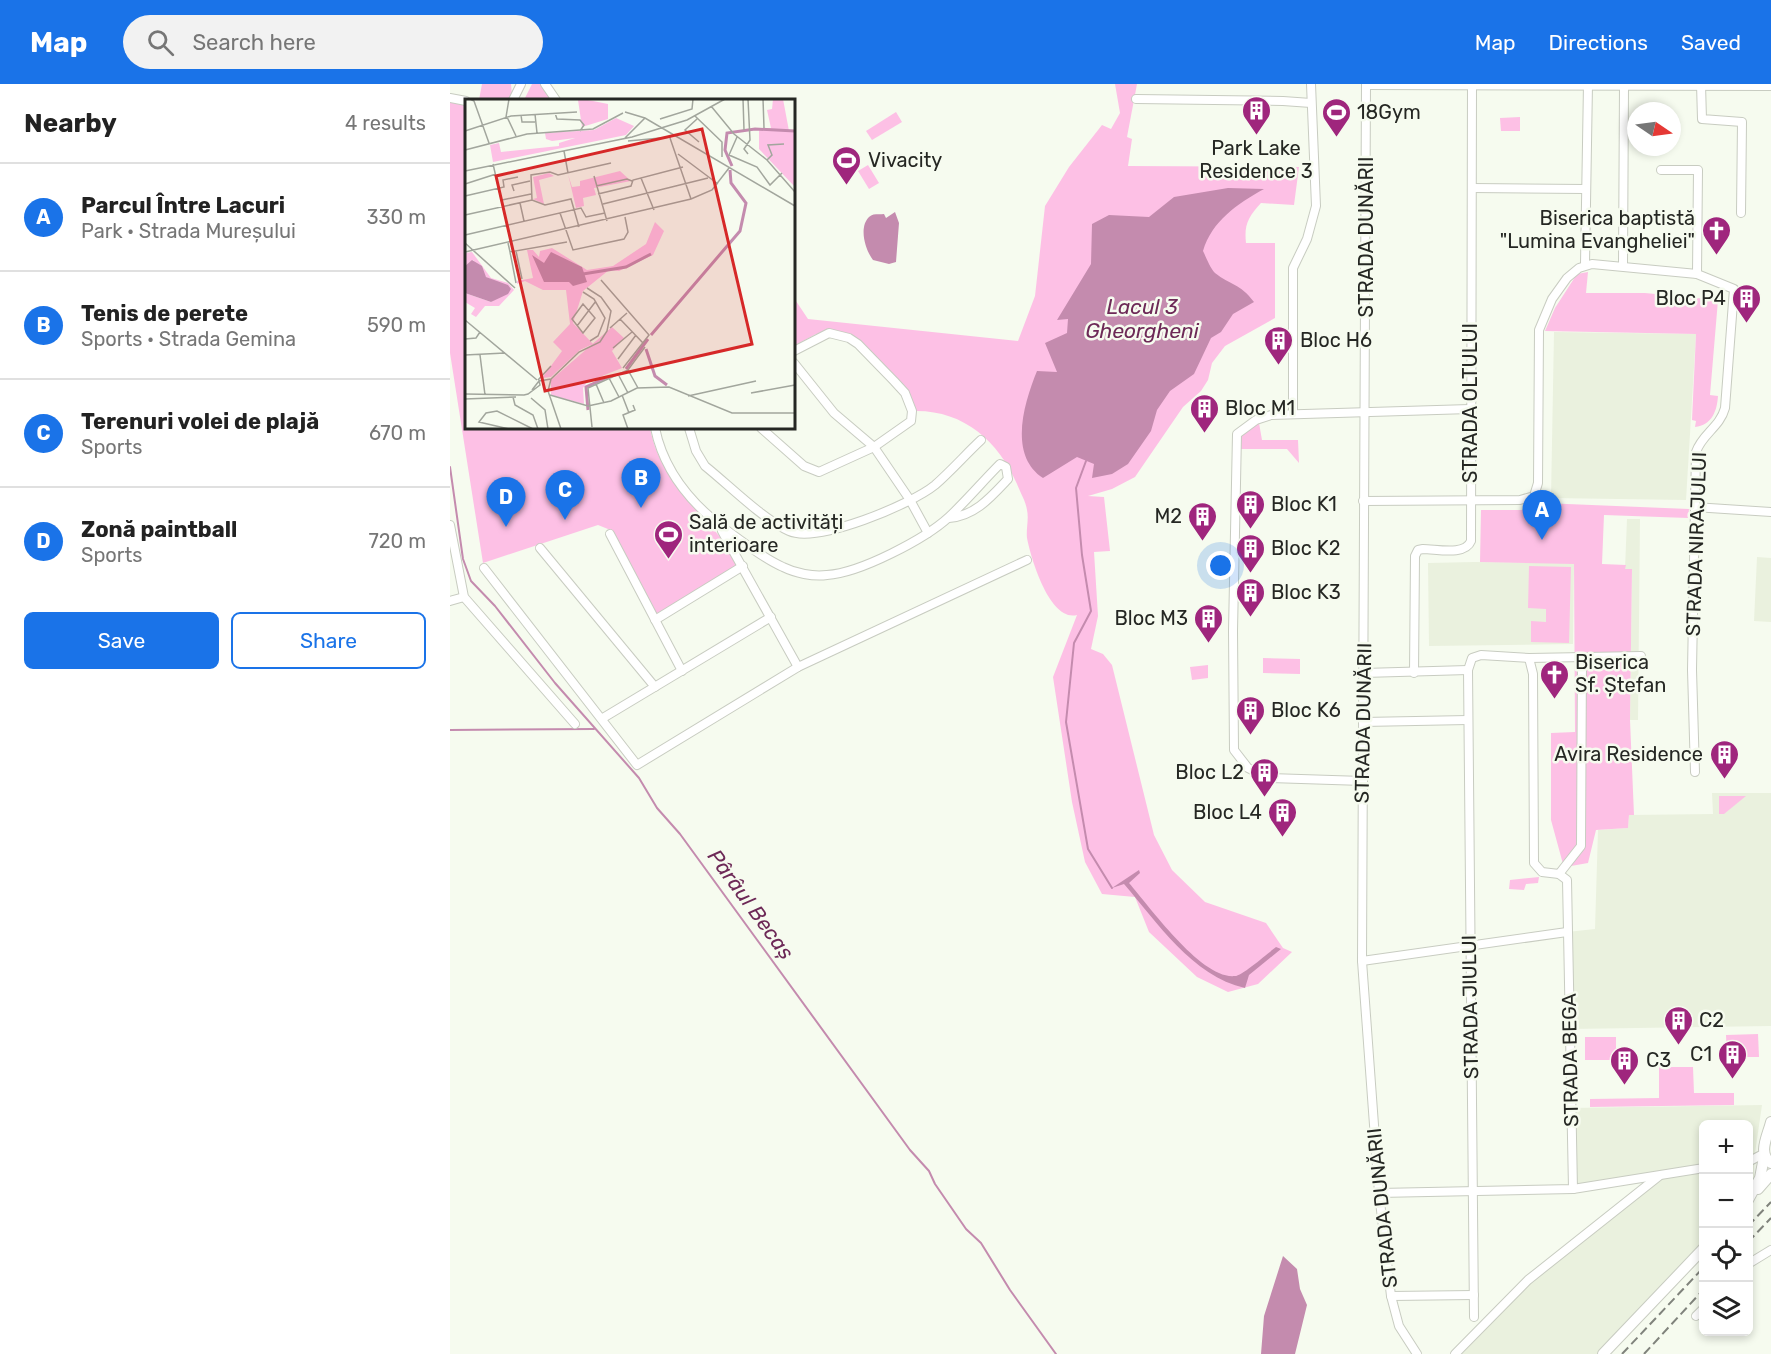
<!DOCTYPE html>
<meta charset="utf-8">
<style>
:root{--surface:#fff;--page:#f2f2f2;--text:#222;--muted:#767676;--line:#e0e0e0;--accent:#1a73e8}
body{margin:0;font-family:Rubik,sans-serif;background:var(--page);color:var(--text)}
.controls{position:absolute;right:18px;bottom:18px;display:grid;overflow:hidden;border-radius:9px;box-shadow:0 3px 9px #0003}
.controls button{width:54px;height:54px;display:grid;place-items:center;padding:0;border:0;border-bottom:2px solid var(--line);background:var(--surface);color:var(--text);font:30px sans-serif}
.compass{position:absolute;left:1177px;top:18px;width:54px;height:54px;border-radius:50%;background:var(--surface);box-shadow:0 3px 9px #0003;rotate:103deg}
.you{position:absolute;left:771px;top:482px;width:21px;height:21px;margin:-15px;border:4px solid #fff;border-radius:50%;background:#1a73e8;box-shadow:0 0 0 9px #1a73e833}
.badge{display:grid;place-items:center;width:39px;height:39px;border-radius:50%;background:var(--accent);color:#fff;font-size:20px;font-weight:700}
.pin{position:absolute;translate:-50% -50px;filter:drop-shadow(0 2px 3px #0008)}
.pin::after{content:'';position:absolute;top:32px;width:21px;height:18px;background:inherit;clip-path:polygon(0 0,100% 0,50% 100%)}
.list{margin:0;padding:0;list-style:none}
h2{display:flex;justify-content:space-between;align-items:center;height:78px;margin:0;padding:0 24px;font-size:26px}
h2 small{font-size:20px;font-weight:400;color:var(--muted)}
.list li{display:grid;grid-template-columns:39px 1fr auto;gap:18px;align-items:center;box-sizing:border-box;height:108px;padding:0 24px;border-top:2px solid var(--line)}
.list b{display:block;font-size:22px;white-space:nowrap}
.list p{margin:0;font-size:20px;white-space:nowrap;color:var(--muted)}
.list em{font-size:20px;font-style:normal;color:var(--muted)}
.actions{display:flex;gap:12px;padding:18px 24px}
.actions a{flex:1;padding:14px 0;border:2px solid var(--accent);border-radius:9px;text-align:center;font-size:21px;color:var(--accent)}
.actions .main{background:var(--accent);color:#fff}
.icon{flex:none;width:33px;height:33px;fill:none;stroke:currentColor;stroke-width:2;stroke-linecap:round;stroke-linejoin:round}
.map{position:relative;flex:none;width:1321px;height:1270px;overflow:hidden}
header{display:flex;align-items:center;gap:36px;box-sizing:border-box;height:84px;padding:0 30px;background:var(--accent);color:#fff}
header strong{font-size:28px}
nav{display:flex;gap:33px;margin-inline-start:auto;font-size:21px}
.search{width:420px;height:54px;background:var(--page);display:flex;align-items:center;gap:15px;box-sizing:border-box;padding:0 21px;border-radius:33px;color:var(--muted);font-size:22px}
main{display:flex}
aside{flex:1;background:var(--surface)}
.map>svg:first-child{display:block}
</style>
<header>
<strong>Map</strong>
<div class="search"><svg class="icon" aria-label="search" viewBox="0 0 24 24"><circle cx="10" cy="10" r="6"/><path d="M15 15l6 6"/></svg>Search here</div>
<nav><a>Map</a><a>Directions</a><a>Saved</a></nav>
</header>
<main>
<aside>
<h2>Nearby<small>4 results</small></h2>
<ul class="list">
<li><span class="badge">A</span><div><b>Parcul Între Lacuri</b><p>Park · Strada Mureșului</p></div><em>330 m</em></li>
<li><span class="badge">B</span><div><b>Tenis de perete</b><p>Sports · Strada Gemina</p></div><em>590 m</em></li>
<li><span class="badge">C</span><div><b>Terenuri volei de plajă</b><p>Sports</p></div><em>670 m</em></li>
<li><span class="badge">D</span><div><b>Zonă paintball</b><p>Sports</p></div><em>720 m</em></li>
</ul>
<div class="actions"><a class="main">Save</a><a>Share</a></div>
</aside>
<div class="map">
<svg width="1321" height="1270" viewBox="0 0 1321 1270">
<rect width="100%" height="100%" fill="#f6fbef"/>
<!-- built -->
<g fill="#eaf1de">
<path d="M1104,248L1246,250L1236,416L1101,414Z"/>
<path d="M1177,435H1190L1188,636H1180L1182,486L1175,485Z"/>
<path d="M1307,473L1321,474V538L1304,537Z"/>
<path d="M1024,478L1124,479L1123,560L979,562L978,479Z"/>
<path d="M1262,709H1321V942L1120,945L1117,848L1145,845L1148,746L1178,744L1179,731L1263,730Z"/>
<path d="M1312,1021L1304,1076V1095L1299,1108L1298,1040H1254L1253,1158L1147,1270H1005L1078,1196L1211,1091L1123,1105L1121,1024Z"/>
</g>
<!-- green -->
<g fill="#fdc0e5">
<path d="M32,0H61L62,11L59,16H29Z"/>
<path d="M82,0H91L103,16H74Z"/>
<path d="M665,0H687L677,53L682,55L678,82L849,83L844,121L811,119C798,133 794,141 796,159H825V234L775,262L762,279L758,296L751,307L733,323L685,393L662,405L638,412L654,413L660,467L644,468L648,532L641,565L653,570L662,581L704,751L722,786L755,818L816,839L833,864L842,868L808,900L778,908L747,893L699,848L685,813L652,810L635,778L622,718L603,593L627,531C600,538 581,475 577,454C576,445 579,435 577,426C576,418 570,408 567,400C548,356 512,325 462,327L455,309L408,260L379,249L368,253L366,250L344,262V214L358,235L568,257L585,212L595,122L619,83L652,41L661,45L670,29Z"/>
<path d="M8,18L16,21V344H200C211,402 258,429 286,476L285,484L206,530L163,447L148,441L33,479L0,269V19Z"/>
<path d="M446,28L452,38L422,56L416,47Z"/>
<path d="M1070,33V47H1051L1050,34Z"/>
<path d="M418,81L429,99L419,105L408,87Z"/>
<path d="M1138,188L1136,209H1195L1268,216L1260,311L1268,312C1267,327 1262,341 1245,343L1246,337L1242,336L1246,250L1095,247L1105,224L1127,190Z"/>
<path d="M809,339L812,356H848L849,379L837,365H789L792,350Z"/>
<path d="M1093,419L1239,425L1238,434L1154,431L1152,480L1176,481L1175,485H1182L1180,636L1184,731H1179L1178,744L1146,746L1138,779L1121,782L1113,780L1101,736V649L1125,648L1124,480L1030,478L1031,426H1093Z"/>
<path d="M1079,482L1121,483L1119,559L1081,558V537L1096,538V525L1078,524Z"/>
<path d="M813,574L850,575V590L813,589Z"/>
<path d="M758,581V594L742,596L740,583Z"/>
<path d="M1269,712H1296L1274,730H1269Z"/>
<path d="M1089,793L1088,799L1076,800L1074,806L1059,805L1060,796Z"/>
<path d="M1308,950L1309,973H1277L1276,951Z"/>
<rect x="1135" y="953" width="31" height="23"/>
<path d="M1209,983H1243L1244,1009H1284V1021L1140,1023V1015L1209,1014Z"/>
</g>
<!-- water -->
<g fill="#c48bae">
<path d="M778,104L814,105C787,120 762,137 753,167C756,173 760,184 765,189C780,201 790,199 804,218L783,230L771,248L761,254L744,290L720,307L707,326L701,347L678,380L662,390L642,394L644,380L627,373L593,394C558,371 574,319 587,287L607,288L595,259L617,249L618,235L607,236L641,180L642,140L659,131L699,133L724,113Z"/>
<path d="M445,128L449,139L446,178L439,180L423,176C416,167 408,144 419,133C423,129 429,131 434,130L436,134Z"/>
<path d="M689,786L690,789L679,799C700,823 752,896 785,892C792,892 818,869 826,863L831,865L799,891L795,904C742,892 707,838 674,800L662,804Z"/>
<path d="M833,1172L847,1185L850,1205L857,1221L845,1270H811L814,1232Z"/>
</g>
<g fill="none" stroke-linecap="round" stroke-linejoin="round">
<!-- stream -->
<g stroke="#c48bae" stroke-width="2">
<path d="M636,377L626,404L632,471L641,527L624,559L616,638L638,765L662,804"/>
<path d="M0,383L13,475L21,497L45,522L105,599L189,694L207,724L230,750L460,1066L479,1087L485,1100L516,1145L531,1159L560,1206L606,1270"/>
<path d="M0,646L144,645"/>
</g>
<defs>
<g id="minor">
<path d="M95,0L106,16"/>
<path d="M916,0L912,877L929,1109L941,1212L949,1242L967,1270"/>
<path d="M1251,0L1252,35L1292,38L1291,129"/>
<path d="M916,1L1321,2"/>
<path d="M0,14L16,17"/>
<path d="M686,15L833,17L861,19"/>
<path d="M63,16L71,0"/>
<path d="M1211,86H1248L1247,190"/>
<path d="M1022,104L1135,105"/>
<path d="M1135,180L1138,0"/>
<path d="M1173,182L1174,2"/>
<path d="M344,279L384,329L424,363L460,416L478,449"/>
<path d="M843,329V184L857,155L866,122L861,0"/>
<path d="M205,344C214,388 243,422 279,448C296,460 314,475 333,483C345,489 363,493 377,491C410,489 475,455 499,433C517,416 533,397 550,380L556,383L558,395C541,413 525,432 499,434"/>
<path d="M239,344L246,367L255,382C280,402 310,433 339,447C367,460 462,420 485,401C501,387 516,370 531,356"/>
<path d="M311,344L354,382L369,388L424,363L461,337L462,327L455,309L444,297L408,260L399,254L379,249L344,267"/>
<path d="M913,417L1070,416L1084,412L1088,399L1089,246L1102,215L1117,194L1129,184L1142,180L1247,190L1284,205L1275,324C1270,343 1252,350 1246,368L1242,586L1245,688"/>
<path d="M1244,423L1321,428"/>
<path d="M0,441L14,513L125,640"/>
<path d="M272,447L348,583"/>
<path d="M160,450L232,587"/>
<path d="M90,464L205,603"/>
<path d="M34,484L187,681L348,583L577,476"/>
<path d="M0,517L14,513"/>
<path d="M205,536L293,482"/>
<path d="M1079,574L1083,590L1084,779L1092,788L1109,790L1117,796L1123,1105"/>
<path d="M914,589L1018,586"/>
<path d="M964,589L965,472L968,466L973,465C987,465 1015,472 1021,457L1022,0"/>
<path d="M153,634L321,533"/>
<path d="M913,638L1018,636"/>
<path d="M913,697L818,694L798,684L784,666L783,547L787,350L806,336L821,331L1020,325"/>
<path d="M1109,790L1131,762L1132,573"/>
<path d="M912,877L1117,848"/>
<path d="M1298,1078L1313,1070"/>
<path d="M929,1109L1123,1105L1254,1084"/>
<path d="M1298,1180L1321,1166"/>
<path d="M941,1212L1024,1211"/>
<path d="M1246,1232L1254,1224"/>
<path d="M1024,1233L1018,586L1022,574L1031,571L1079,574L1191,572"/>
<path d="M1005,1270L1078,1196L1209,1092"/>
</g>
<g id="major">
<path d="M1321,1038C1318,1051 1307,1070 1321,1079"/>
<path d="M1308,1105L1321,1090"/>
<path d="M1298,1116L1310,1094L1314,1073"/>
<path d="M1153,1270L1254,1164"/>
</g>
</defs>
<!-- minor casing -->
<use href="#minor" stroke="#c8ccc1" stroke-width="10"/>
<!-- major casing -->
<use href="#major" stroke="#c8ccc1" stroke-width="12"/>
<!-- minor -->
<use href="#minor" stroke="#fff" stroke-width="8"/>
<!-- major -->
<use href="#major" stroke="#fff" stroke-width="10"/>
<!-- rail -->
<g stroke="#80837c" stroke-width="2" stroke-dasharray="9 4.5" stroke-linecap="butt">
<path d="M1298,1142L1321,1118"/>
<path d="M1298,1158L1321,1134"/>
<path d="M1172,1270L1254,1183"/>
<path d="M1194,1270L1254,1205"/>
</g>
</g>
<!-- icons -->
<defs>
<symbol id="building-pin" viewBox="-11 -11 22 30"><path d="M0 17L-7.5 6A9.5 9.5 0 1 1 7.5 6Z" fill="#9f267d" stroke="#f6fbef"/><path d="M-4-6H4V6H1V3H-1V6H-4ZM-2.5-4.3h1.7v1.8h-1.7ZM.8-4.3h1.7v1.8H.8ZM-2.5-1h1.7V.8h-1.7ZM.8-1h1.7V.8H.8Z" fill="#fff"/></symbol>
<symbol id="stadium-pin" viewBox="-11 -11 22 30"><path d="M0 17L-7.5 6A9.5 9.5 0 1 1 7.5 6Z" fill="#9f267d" stroke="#f6fbef"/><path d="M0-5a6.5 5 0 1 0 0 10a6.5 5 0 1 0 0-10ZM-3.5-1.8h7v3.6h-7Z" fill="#fff"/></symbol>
<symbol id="church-pin" viewBox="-11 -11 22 30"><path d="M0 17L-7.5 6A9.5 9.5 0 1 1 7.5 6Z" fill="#9f267d" stroke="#f6fbef"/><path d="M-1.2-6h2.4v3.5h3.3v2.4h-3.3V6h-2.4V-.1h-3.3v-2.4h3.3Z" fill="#fff"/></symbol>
</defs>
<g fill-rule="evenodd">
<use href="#building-pin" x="790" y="10" width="33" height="45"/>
<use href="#stadium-pin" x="870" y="12" width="33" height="45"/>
<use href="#stadium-pin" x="380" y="60" width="33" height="45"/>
<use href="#church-pin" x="1250" y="130" width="33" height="45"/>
<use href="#building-pin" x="1280" y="198" width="33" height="45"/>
<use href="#building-pin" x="812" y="240" width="33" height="45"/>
<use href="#building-pin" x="738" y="308" width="33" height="45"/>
<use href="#building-pin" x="784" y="404" width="33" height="45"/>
<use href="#building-pin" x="736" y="416" width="33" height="45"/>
<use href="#stadium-pin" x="202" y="434" width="33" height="45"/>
<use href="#building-pin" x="784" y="448" width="33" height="45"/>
<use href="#building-pin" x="784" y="492" width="33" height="45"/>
<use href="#building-pin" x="742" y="518" width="33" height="45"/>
<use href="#church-pin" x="1088" y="574" width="33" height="45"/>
<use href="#building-pin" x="784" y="610" width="33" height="45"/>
<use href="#building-pin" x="1258" y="654" width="33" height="45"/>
<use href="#building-pin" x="798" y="672" width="33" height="45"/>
<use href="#building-pin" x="816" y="712" width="33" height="45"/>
<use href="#building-pin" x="1212" y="920" width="33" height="45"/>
<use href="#building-pin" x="1266" y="954" width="33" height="45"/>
<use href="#building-pin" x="1158" y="960" width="33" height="45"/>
</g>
<g text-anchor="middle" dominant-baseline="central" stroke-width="5" stroke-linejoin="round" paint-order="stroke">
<!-- poi labels -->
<g font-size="20" fill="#252723" stroke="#f6fbef" text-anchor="start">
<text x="907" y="28">18Gym</text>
<text x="806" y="64" text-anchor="middle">Park Lake<tspan x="806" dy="23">Residence 3</tspan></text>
<text x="418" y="76">Vivacity</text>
<text x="1245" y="134" text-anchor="end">Biserica baptistă<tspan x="1245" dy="23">"Lumina Evangheliei"</tspan></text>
<text x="1276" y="214" text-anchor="end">Bloc P4</text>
<text x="850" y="256">Bloc H6</text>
<text x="775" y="324">Bloc M1</text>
<text x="821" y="420">Bloc K1</text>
<text x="732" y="432" text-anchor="end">M2</text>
<text x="239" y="438">Sală de activități<tspan x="239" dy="23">interioare</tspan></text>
<text x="821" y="464">Bloc K2</text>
<text x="821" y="508">Bloc K3</text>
<text x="738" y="534" text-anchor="end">Bloc M3</text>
<text x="1125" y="578">Biserica<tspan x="1125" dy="23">Sf. Ștefan</tspan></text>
<text x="821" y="626">Bloc K6</text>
<text x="1253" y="670" text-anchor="end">Avira Residence</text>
<text x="794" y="688" text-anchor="end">Bloc L2</text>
<text x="812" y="728" text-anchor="end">Bloc L4</text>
<text x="1249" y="936">C2</text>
<text x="1262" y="970" text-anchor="end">C1</text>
<text x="1196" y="976">C3</text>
</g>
<!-- street labels -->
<g font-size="20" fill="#252723" stroke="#f6fbef">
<text transform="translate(916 153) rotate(-90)">STRADA DUNĂRII</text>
<text transform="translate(1020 319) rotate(-90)">STRADA OLTULUI</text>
<text transform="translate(1246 460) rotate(-88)">STRADA NIRAJULUI</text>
<text transform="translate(913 639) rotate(-89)">STRADA DUNĂRII</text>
<text transform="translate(1020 923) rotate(-91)">STRADA JIULUI</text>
<text transform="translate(1120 976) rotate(-91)">STRADA BEGA</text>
<text transform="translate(932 1124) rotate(-96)">STRADA DUNĂRII</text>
</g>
<!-- water labels -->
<g font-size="21" font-style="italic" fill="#6d2957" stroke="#f6fbef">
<text x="692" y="222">Lacul 3<tspan x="692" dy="24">Gheorgheni</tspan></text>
<text transform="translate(301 820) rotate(54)">Pârâul Becaș</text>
</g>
</g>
<!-- overview -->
<g transform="translate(15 15)">
<rect width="330" height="330" fill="#f6fbef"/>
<path d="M100,0L123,1L143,5V20L117,28L113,1ZM308,0H318L324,32H330V88L294,50V31L306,29L302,11L307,10ZM151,19L169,27L161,36L28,63L25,46L34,44L36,53L94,47V44L110,39L87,42L81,40L80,34L129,31ZM155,72L166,82L129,89L131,96L118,99L119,107L111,109L103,75L107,88L115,87V82ZM84,74L89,77L74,81L79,105L68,100L72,99L68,78ZM190,123L199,132L188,156L154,172L144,171L118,192L108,224L128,245L115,251L86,278L77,279L97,252L88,243L105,225L101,191H78L60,182L52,185V182L68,179L62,151H68L74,158L75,152L87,149L122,171L148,167L181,145ZM7,153L26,179L43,184L49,191L34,207H20L11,218L6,215L10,209L0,203V194L26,203L46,190L21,178L8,161L0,167V154ZM147,228L159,239L147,252L157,269L122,283L118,289L119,305L86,296V281Z" fill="#fdc0e5"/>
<path d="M86,153L117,168L122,183L108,187L104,183H79L67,156L79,164ZM7,161L17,167L21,178L43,186L46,190L43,195L26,203L0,194V167Z" fill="#c48bae"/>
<path fill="none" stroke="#c48bae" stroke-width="3" d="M267,67L260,51L262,34L290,30L330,32M118,175L161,168L186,155M186,236L275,132L281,104L266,84L265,71M181,250L190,277L202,286M161,270L183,240M123,311L121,288L143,278"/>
<path fill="none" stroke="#a2a69d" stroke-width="1.5" d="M5,0L9,2L24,44M278,0L279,31M298,0L299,29M246,7L269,35L302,61L330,93M160,13L180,19M90,14L92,20L115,21L119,26L115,32M70,15L72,34M56,16L57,23H70M230,17L257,43V58M41,18L44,0M42,18L51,37M195,20L227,10L228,0M232,20L220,31L234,43M0,32L46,17L112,13M272,38L264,56L292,68L305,86L317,74M160,39L180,19L330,107M205,39L226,100M163,42L206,38M0,51L62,35L128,30L158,14M99,52L103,74M213,55L253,85M283,55L279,50L285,41L283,0M302,61L307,56L303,46L319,45M28,65L46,143M0,72L167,38L222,21L260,0M129,77L142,122M176,79L189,111M0,85L31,75M131,87L162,80L167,82M49,92L47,86L65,82M133,95L166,87L168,81L218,68M0,97L39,88L38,81L53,78M37,101L66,95M67,101L66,76L85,73L93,76L146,64M55,104L59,122M138,105L243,79M95,114L108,151L159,140L163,133L160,118M0,116L67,101L80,106L106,100L114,128M0,136L116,109L121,118L140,114M0,144L50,189M43,144L45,153L102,143M51,152L57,180M0,153L226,100L247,91L264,69M45,153L51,184M136,181L184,236L158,269M118,193L129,200L140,219L133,237L125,242M118,205L130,219L118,234L107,220ZM155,220L178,244M0,221L72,281M112,227L131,202M145,229L162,214M0,240L11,239L15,233M148,249L167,233M0,256L40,254M15,256L20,296M153,260L171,236M163,271L173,289M154,277L163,294M144,279L154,298M86,280L83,292L96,330M73,281L86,267M74,282L86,280L114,253L135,243L142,232L146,212L136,198L122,189M131,285L139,304M286,294L330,286M0,295L59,296L63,295L75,286L74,282L67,291M85,296L123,307L146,302L172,289L204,288L267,314H330M157,296L164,314M223,297L291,282M48,298L50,306L68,316L73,330M66,299L80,311L83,330M0,300L51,298M127,328L123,289L163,271L180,248M44,330L14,323L21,314L32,312L68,330M163,330L158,316L170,311L168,306"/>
<path fill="#d62828" fill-opacity="0.15" stroke="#d62828" stroke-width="3" d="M237,30L287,245L80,292L31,77Z"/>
<rect width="330" height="330" fill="none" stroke="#252723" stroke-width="3"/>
</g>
</svg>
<div class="controls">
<button>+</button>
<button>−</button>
<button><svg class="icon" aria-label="locate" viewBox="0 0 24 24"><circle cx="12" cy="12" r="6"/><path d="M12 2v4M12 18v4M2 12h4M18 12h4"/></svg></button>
<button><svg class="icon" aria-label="layers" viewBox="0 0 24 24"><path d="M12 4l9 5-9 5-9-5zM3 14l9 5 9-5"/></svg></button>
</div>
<svg class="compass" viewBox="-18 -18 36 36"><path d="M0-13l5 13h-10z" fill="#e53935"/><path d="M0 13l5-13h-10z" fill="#767676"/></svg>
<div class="you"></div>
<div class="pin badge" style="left:1092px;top:456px">A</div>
<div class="pin badge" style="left:191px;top:424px">B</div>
<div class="pin badge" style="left:115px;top:436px">C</div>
<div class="pin badge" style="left:56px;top:443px">D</div>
</div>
</main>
